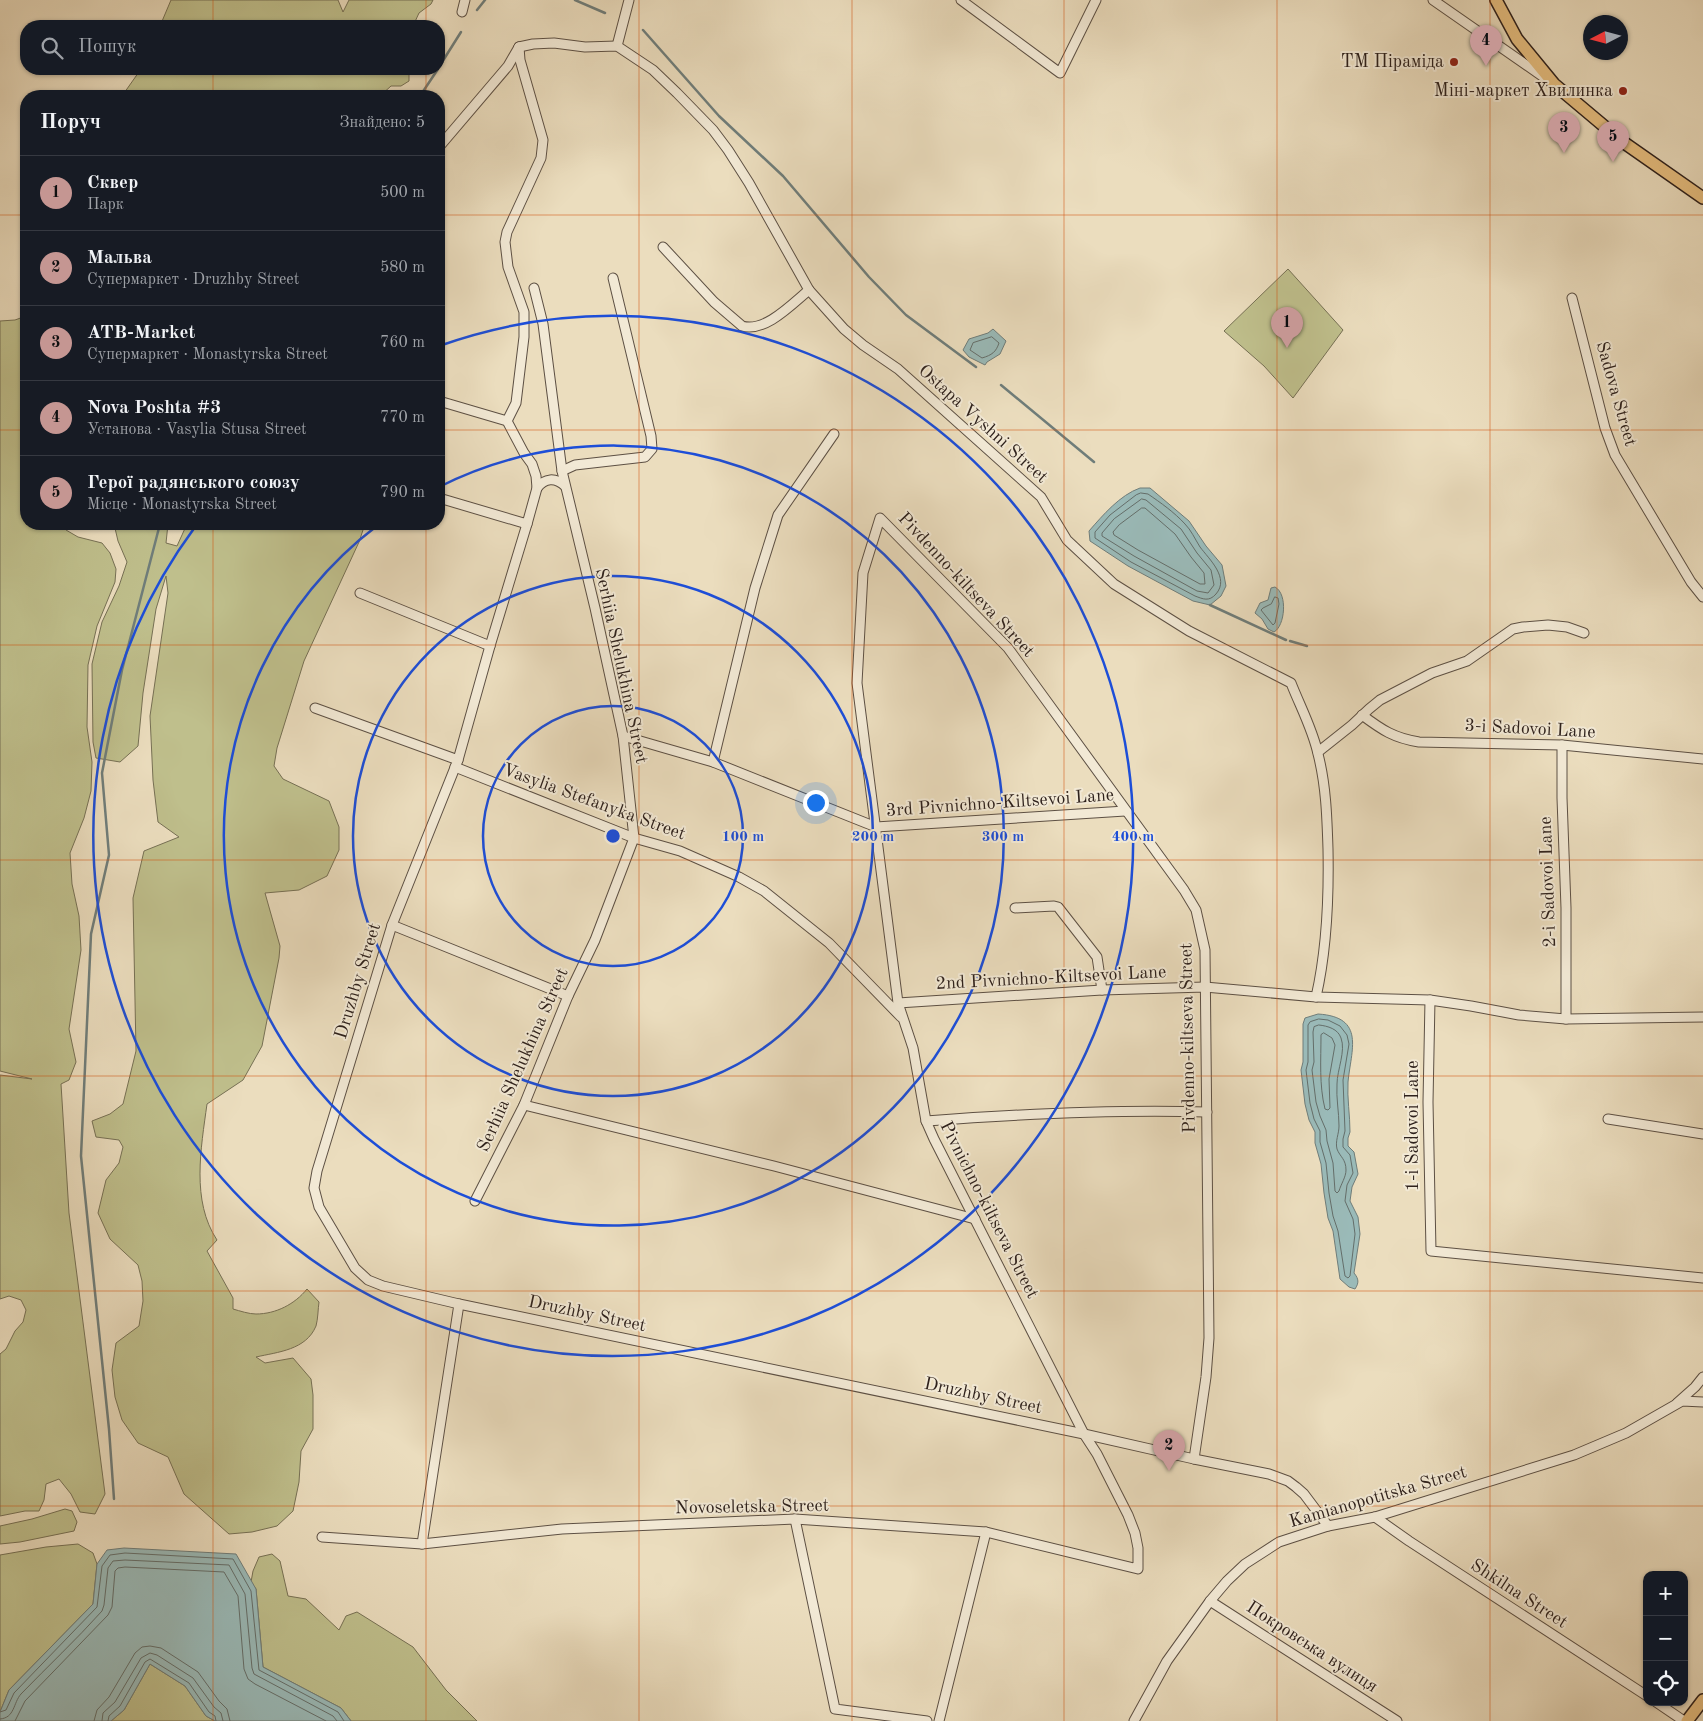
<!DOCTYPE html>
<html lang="uk">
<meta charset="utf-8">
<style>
:root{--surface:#171b24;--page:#20242c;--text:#f1f3f6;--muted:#9ea1a6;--line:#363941;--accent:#c59692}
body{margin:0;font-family:"Old Standard TT",serif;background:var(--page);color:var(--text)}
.controls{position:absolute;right:15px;bottom:15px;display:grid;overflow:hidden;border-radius:10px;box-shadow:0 1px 4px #0004}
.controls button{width:45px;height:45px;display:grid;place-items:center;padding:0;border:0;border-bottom:1px solid var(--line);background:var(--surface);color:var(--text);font:25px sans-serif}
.compass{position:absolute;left:1583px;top:15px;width:45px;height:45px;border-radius:50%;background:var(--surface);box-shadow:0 1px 4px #0004;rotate:264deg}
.you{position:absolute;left:815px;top:802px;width:18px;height:18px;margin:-12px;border:4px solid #fff;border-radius:50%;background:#1a73e8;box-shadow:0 0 0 8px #1a73e833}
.badge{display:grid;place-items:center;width:32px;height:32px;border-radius:50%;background:var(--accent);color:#111;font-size:16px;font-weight:700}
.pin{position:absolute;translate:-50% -41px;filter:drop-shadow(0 1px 2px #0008)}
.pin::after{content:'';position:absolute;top:26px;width:18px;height:15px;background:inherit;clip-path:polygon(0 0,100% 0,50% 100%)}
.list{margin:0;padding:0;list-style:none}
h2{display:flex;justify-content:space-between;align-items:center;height:65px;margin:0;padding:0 20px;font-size:21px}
h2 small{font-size:16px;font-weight:400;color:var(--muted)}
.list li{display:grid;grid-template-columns:32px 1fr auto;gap:15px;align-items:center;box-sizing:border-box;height:75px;padding:0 20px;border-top:1px solid var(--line)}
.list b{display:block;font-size:19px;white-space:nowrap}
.list p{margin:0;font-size:16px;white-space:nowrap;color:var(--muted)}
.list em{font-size:16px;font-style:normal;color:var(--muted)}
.icon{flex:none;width:28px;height:28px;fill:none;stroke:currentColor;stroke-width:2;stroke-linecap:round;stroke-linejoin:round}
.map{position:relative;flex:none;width:1703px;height:1721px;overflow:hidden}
.search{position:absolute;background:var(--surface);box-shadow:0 1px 4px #0004;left:20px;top:20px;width:425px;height:55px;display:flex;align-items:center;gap:12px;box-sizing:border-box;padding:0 18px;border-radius:20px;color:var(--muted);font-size:19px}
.panel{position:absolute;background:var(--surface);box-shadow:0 1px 4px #0004;left:20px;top:90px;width:425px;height:440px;border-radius:20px}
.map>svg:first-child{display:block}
</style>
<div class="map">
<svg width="1703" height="1721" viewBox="0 0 1703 1721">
<rect width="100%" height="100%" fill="#ebddbe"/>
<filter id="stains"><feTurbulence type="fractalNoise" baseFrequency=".004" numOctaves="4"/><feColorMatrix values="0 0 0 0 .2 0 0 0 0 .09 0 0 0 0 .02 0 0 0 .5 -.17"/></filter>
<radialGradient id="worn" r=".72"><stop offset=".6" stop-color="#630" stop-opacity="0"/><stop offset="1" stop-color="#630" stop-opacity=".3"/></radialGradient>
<!-- green -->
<g fill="#bfbf8c" stroke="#767054">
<path d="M171,0H338L343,12L349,0H433L431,4L419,13L413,26H160Z"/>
<path d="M141,69H400L409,73V81L401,86H391L380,96H122Z"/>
<path d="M1288,269L1343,330L1293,398L1264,366L1224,331Z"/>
<path d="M26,316V524H66V530L78,537L102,543L110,553L116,569L115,582L97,626L88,665L87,727L92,762L91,791L84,818L70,853L72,884L79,916L81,950L69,1029L76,1062L69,1080L61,1084L69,1213L105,1494L95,1514L80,1512L71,1494L59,1479L46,1484L44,1500L39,1511H25L0,1516V1354L6,1349L15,1331L23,1322L26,1310L21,1300L9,1296L0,1299V1075L32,1079L0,1071V321L15,320Z"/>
<path d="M114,524H168L166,543L177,546L187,524H365L359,542L304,661L277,748L274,766L283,779L329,801L339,827V850L327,876L299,890L265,893L280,946L279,958L262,1046L243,1080L207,1104C201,1148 191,1201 217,1240L207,1251L233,1298V1309C240,1311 249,1314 256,1314C276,1314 295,1304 307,1289L319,1302C318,1309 318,1319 316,1326C306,1350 278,1352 256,1357L265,1363L293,1358L311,1379L313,1395V1429L301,1451L299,1482L293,1511L277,1526L252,1532L229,1534L184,1494L168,1457L138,1443L122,1420L115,1397L112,1370L116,1343L139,1326L143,1301L142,1281L138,1265L110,1239L98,1213L106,1180L119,1163L123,1147L119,1140L96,1137L92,1121L110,1114L123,1104L136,1051L133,898L144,851L179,837L158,822L153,780L150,716L168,593L166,576L156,609L143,693L138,746L120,762L96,758L93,742L92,664L102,622L119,586L127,562L118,541Z"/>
<path d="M65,1509L72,1511L77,1522L74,1531L20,1542L0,1544V1526L32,1519Z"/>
<path d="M78,1544L93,1553L97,1564L93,1604L9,1690L0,1712V1555L46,1547Z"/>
<path d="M272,1554L280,1561L288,1596L306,1599L339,1630L346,1616L357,1612L413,1647L446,1690L477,1721H351L341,1708L263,1667L256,1589L251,1582L253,1571L259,1557Z"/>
<path d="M150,1664L185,1686L206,1716L215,1721H111L124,1710Z"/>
</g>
<!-- water -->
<g fill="#9abab8" stroke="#6f7d7a">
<path d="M993,329L1006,341L1000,354L987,362L985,365L969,357L963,350L969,339L988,333Z"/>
<path d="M1140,488H1150L1189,521L1206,546L1222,565L1226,586L1221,596L1210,605L1193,601L1128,566L1090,541L1089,531C1103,515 1120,495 1140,488Z"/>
<path d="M1275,587C1288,594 1285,626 1274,632L1268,629L1262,619L1255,613L1260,603L1268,600L1271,588Z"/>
<path d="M1318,1014C1366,1017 1351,1050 1348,1082C1347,1098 1350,1115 1350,1132L1348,1138V1146L1354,1152L1358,1174L1352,1187L1350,1201L1358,1217L1360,1234L1354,1273C1359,1279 1359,1283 1355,1289L1349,1287L1340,1279L1333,1231L1328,1218L1324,1193L1321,1164L1315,1143V1132L1309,1120L1305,1104L1301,1070L1303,1062V1024L1305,1018Z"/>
<path d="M124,1548L236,1554L256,1589L263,1667L341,1708L351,1721H215L206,1716L185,1686L150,1664L124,1710L111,1721H0V1712L9,1690L93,1604L97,1564L107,1550Z"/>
</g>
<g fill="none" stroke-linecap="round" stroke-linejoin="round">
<!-- shore -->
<g stroke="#646e6a" stroke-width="1">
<path d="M992,337L999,343C996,352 992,355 982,358L970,350L973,343Z"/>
<path d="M1141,493L1148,494C1161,503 1174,512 1185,524C1191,530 1195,539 1200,547C1209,559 1230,578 1216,594C1209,602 1203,599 1195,596L1131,562L1095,538V532L1110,515L1136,495Z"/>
<path d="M1142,499L1146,500L1181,529L1197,553L1211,570L1214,585L1208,593L1197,591L1134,556L1102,536V533L1114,519Z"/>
<path d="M1142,508H1145L1175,534L1191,557L1204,573L1205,584H1200L1138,550L1114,535L1113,532L1119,525Z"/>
<path d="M1275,597L1278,598L1279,604L1275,623L1273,625L1261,610L1263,608L1271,604Z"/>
<path d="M1319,1019L1328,1020L1340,1026L1347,1035L1349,1044L1343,1080L1345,1131L1343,1139V1147L1350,1155L1353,1173L1347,1185L1345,1201L1353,1219L1355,1234L1350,1276L1348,1278L1345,1276L1338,1231L1333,1216L1329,1193L1326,1163L1320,1142V1131L1314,1119L1310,1103L1306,1070L1308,1062V1025L1310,1022Z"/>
<path d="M1319,1025C1328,1026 1338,1029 1341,1038C1346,1051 1337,1070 1337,1084C1336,1098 1339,1112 1339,1126C1339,1134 1335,1141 1337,1149C1340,1157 1346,1159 1346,1170C1346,1177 1341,1184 1339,1191L1337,1193L1335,1191L1333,1163L1327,1141L1326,1130L1320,1116L1316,1102L1312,1070L1314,1062L1313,1032L1314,1027Z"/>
<path d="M1324,1033L1332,1038L1335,1045L1329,1079L1330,1108L1328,1110L1325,1109C1319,1085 1321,1060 1321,1035Z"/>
<path d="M0,1712L6,1710L14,1693L97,1607L102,1566L110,1555L125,1553L233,1559L251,1591L259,1670L338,1712L344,1721"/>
<path d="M0,1719C15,1718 13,1703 21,1694C48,1666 76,1640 102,1611L104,1605L108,1568L113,1561L125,1560L229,1565L245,1594L252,1668L254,1674L333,1716L337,1721"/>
<path d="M15,1721L25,1701L108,1615L112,1607L115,1571L118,1568L125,1567L224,1572L238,1596L244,1669L248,1679L255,1684L326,1721"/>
<path d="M94,1721L97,1710L109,1697L135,1653L142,1647L150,1646L161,1648L198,1672L219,1701L227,1709L230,1721"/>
<path d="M102,1721L103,1713L115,1702L141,1658L150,1653L157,1655L193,1678L214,1707L221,1713L223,1721"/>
<path d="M108,1721L109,1716L120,1706L145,1662L150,1659L189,1683L209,1712L215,1716L216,1721"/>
</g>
<!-- stream -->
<g stroke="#6f7d7a" stroke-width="2.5">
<path d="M575,0L605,13"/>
<path d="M477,10L485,0"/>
<path d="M643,30L719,116L783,176L869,277L906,315L976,367"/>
<path d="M439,67L461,32"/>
<path d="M420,96L438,69"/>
<path d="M1001,385L1094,462"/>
<path d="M1210,605L1286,640"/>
<path d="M1290,641L1307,646"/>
<path d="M114,1499L109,1429L81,1156L91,934L109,855L102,773L122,670L160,524"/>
</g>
<defs>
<g id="minor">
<path d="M961,0L1060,73L1096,0"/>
<path d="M1433,0L1545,78"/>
<path d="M462,12L465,0"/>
<path d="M617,46L629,0"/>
<path d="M519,47L533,44L554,43L585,47L617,46L653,70L677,93L713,130L728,150L749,183L809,290C792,304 765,333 742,326L714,302L663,247"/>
<path d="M439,147L508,66L519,47"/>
<path d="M809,290L844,329L863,345L898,369L1041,497L1067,540L1114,584L1189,631L1291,683C1300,706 1313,730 1318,754C1326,785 1327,817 1328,849C1329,899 1327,949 1316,997"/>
<path d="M1572,298L1605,428L1615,455L1691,582L1703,597"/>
<path d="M439,401L507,421L524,453L532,464L536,476L537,488L527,524L439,498"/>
<path d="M507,421L516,403L524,337V312L508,267L505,242L507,232L541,158L543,140L520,60L519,47"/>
<path d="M562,471L575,465L645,457L652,449L651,436L613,278"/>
<path d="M537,488C545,478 555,477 565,486"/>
<path d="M360,593L490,646L527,524"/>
<path d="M315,708L458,760L490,646"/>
<path d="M1362,715C1382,730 1394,738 1419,742L1562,745L1703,759"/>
<path d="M623,736L713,762L876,827L1125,811"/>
<path d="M1562,745V798L1566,908V1019"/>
<path d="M1318,752L1352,725L1369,709L1380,700L1432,673L1467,661L1513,629L1523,627L1548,625L1567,627L1584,633"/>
<path d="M458,760L392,925L317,1171L314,1188L319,1207L355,1268L368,1280L383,1286L459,1304L1084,1434L1194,1459L1269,1474L1288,1481L1296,1487L1304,1494L1328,1526"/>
<path d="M713,762L755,588L778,515L834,434"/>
<path d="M455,767L634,838L680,851L739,877L764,891L829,943L901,1017"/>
<path d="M1015,908L1054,906L1058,907L1097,957L1102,990"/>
<path d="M392,925L568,996"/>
<path d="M1430,1000L1428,1102L1431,1251L1703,1278"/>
<path d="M898,1003L1102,990L1205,987L1316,997L1430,1000L1471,1006L1519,1015L1566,1019L1703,1017"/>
<path d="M524,1105L774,1166L975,1219"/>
<path d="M1608,1119L1703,1134"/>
<path d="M926,1121C1020,1114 1113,1109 1207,1112"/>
<path d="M475,1201L524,1105L568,996L595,940L634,838L623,736L595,608L562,471L543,324L534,288"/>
<path d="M1677,1403L1695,1387L1703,1377"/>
<path d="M1375,1517L1409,1541L1647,1696"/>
<path d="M795,1519L835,1709L927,1721"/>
<path d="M322,1537L422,1544L562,1529L795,1519L986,1532L1138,1569V1548L1135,1533L1128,1515L1097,1454L1084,1434L934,1139L926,1121L913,1048L898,1003L857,683L863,573L880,518L1008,648L1184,890L1196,910L1205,950L1209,1338L1206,1377L1194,1459"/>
<path d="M422,1544L459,1304"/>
<path d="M1210,1601L1397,1721"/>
<path d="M1656,1702L1684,1721"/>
<path d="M939,1721L986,1532"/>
<path d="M1134,1721L1167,1661L1210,1601L1227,1581L1245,1564L1279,1542L1328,1526L1375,1517L1574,1455L1626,1433L1682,1401L1703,1402"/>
</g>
<g id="major">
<path d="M1496,0L1517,39L1554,84L1623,142L1703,198"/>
<path d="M1687,1721L1703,1700"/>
</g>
</defs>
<!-- minor casing -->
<use href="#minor" stroke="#5d5044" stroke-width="11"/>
<!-- major casing -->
<use href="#major" stroke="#2e211c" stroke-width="14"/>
<!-- minor -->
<use href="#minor" stroke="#f2e9d5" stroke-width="9"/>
<!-- major -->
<use href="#major" stroke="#e6be7f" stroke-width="11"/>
</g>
<!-- grid -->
<path fill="none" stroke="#d5530e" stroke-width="1" stroke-opacity="0.55" d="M213,0V26M426,0V26M639,0V1721M852,0V1721M1064,0V1721M1277,0V1721M1490,0V1721M213,69V96M426,69V96M0,215H26M439,215H1703M0,430H26M439,430H1703M213,524V1721M426,524V1721M0,645H1703M0,860H1703M0,1076H1703M0,1291H1703M0,1506H1703"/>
<!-- distance rings -->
<g fill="none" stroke="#1d4ed8" stroke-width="2.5">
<circle cx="613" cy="836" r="130"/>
<circle cx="613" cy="836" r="260"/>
<path d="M439 487A390 390 0 1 1 378 525"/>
<path d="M439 346A520 520 0 1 1 195 527"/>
</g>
<!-- markers -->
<g fill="#8f2418" stroke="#f2e9d5" stroke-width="2">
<circle cx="1454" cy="62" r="5"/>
<circle cx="1623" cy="91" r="5"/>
</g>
<g text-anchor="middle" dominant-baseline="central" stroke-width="4" stroke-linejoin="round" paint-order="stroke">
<!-- poi labels -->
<g font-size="18" fill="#2e211c" stroke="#f2e9d5" text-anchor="end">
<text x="1444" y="62">ТМ Піраміда</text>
<text x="1613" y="91">Міні-маркет Хвилинка</text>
</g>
<!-- street labels -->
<g font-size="18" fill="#2e211c" stroke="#f2e9d5">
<text transform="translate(1616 394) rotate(74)">Sadova Street</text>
<text transform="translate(983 424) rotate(42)">Ostapa Vyshni Street</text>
<text transform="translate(966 585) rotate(47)">Pivdenno-kiltseva Street</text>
<text transform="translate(621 666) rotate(78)">Serhiia Shelukhina Street</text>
<text transform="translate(1530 729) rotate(3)">3-i Sadovoi Lane</text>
<text transform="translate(594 802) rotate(20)">Vasylia Stefanyka Street</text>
<text transform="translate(1000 803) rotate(-4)">3rd Pivnichno-Kiltsevoi Lane</text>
<text transform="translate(1548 882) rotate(-92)">2-i Sadovoi Lane</text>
<text transform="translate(1051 978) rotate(-3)">2nd Pivnichno-Kiltsevoi Lane</text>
<text transform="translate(358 981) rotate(-73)">Druzhby Street</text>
<text transform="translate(1188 1038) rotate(-91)">Pivdenno-kiltseva Street</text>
<text transform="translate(523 1060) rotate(-66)">Serhiia Shelukhina Street</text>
<text transform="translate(1413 1126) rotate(-90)">1-i Sadovoi Lane</text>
<text transform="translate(989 1210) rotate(63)">Pivnichno-kiltseva Street</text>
<text transform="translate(587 1314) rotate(12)">Druzhby Street</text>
<text transform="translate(983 1396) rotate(12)">Druzhby Street</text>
<text transform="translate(1378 1497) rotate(-16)">Kamianopotitska Street</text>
<text transform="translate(752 1507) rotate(-1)">Novoseletska Street</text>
<text transform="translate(1519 1594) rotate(33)">Shkilna Street</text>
<text transform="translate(1312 1647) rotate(33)">Покровська вулиця</text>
</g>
</g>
<circle cx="613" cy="836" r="8" fill="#1d4ed8" stroke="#f2e9d5" stroke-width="2.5"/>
<g font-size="15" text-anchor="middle" font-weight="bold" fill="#1d4ed8" stroke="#f2e9d5" stroke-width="4" stroke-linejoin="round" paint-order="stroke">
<text x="743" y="841">100 m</text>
<text x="873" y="841">200 m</text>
<text x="1003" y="841">300 m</text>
<text x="1133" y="841">400 m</text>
</g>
<rect width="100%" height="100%" filter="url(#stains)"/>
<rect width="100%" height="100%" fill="url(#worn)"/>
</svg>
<div class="controls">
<button>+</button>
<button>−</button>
<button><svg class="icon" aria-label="locate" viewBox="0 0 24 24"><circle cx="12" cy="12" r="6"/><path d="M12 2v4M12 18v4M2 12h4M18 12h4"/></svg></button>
</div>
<svg class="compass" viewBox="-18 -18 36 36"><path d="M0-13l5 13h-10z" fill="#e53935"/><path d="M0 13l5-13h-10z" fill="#9ea1a6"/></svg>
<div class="you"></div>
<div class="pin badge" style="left:1287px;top:348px">1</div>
<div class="pin badge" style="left:1169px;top:1471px">2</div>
<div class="pin badge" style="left:1564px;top:153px">3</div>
<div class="pin badge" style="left:1486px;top:66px">4</div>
<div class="pin badge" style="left:1613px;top:162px">5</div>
<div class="search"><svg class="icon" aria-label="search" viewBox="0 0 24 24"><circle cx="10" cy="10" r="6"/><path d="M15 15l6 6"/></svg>Пошук</div>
<section class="panel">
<h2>Поруч<small>Знайдено: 5</small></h2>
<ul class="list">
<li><span class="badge">1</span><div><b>Сквер</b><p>Парк</p></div><em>500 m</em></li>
<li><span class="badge">2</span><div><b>Мальва</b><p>Супермаркет · Druzhby Street</p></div><em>580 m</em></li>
<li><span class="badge">3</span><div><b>ATB-Market</b><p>Супермаркет · Monastyrska Street</p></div><em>760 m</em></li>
<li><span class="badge">4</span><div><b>Nova Poshta #3</b><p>Установа · Vasylia Stusa Street</p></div><em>770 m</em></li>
<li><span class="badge">5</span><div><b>Герої радянського союзу</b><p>Місце · Monastyrska Street</p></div><em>790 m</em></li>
</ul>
</section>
</div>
